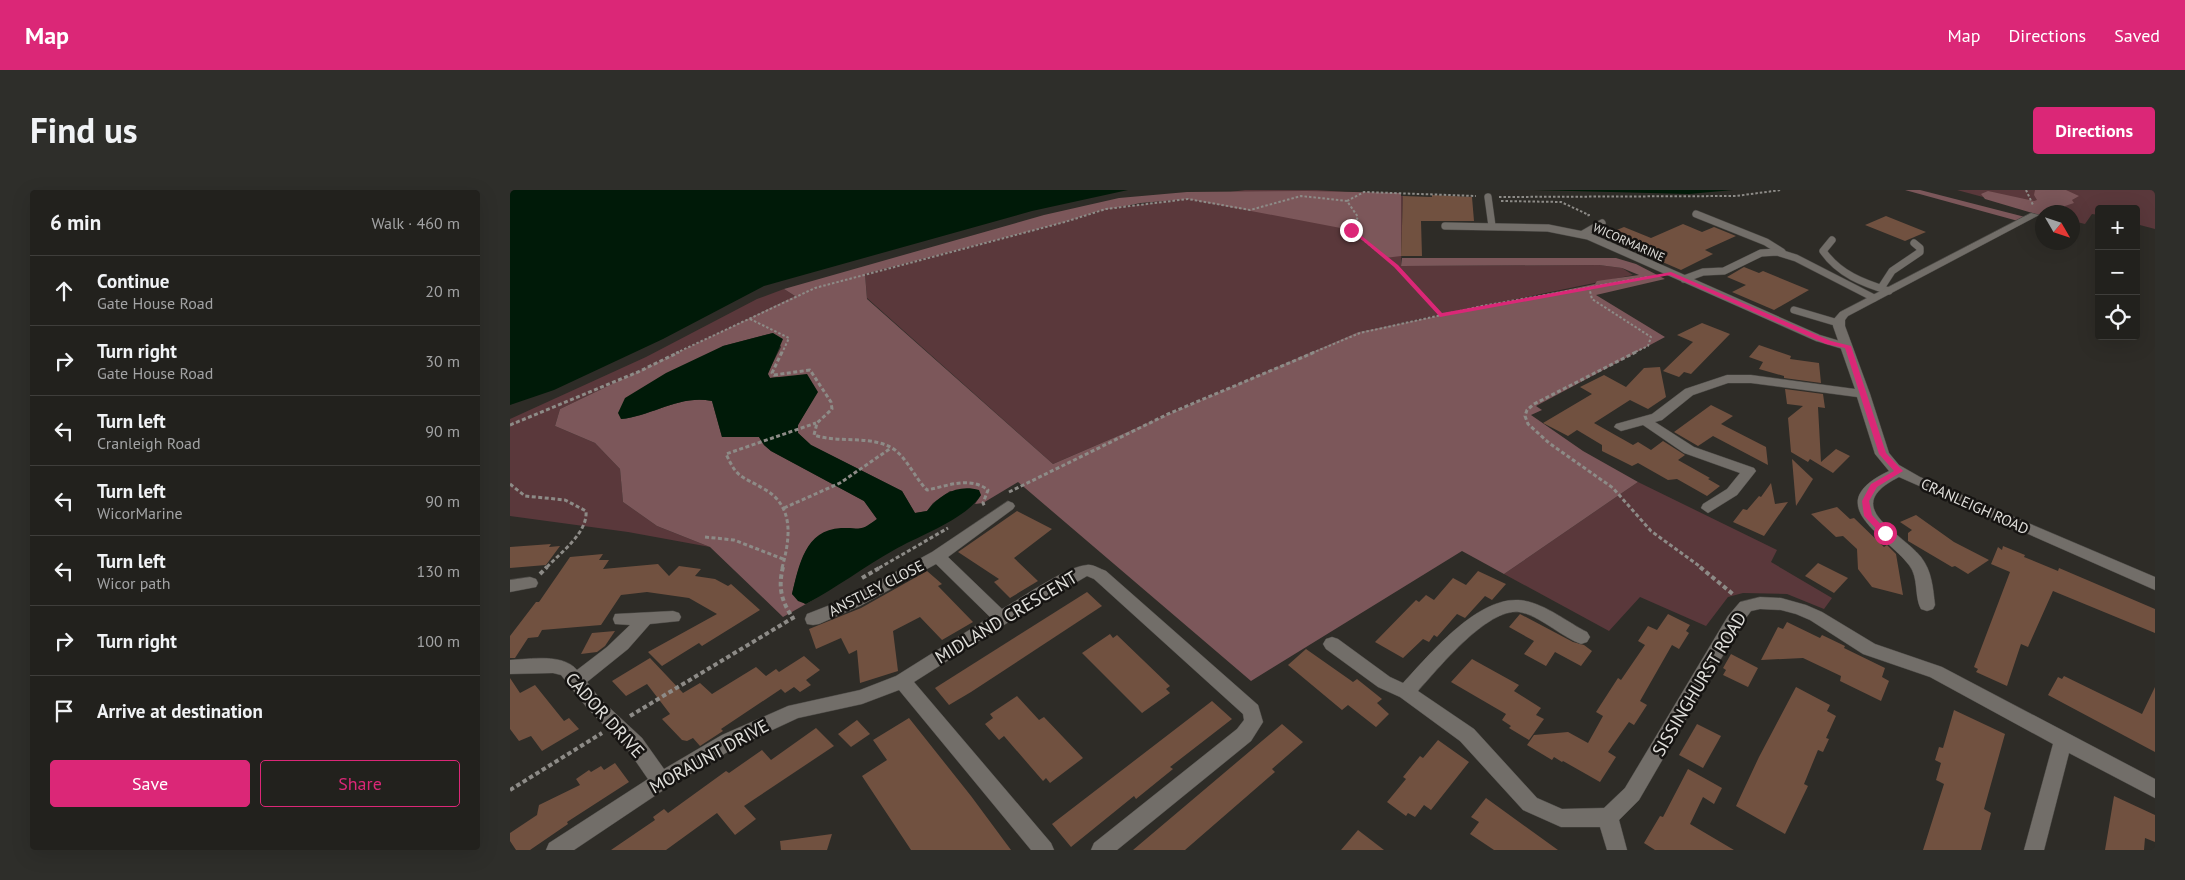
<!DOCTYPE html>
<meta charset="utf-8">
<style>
:root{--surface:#22211d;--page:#2e2e2a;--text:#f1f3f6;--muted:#a2a3a4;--line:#3f3e3b;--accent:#db2777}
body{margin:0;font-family:"PT Sans",sans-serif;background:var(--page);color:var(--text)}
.controls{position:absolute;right:15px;top:15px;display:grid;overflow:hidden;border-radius:5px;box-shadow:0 5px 20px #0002}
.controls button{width:45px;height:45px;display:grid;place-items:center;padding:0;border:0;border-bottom:1px solid var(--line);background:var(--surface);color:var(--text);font:25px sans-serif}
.compass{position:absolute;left:1525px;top:15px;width:45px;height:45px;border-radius:50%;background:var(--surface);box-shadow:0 5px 20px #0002;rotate:129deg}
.stop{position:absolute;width:15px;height:15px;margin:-11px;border:4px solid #db2777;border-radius:50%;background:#fff}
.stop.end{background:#db2777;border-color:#fff;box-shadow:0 1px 5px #0008}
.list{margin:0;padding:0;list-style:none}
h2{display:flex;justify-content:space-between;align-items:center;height:65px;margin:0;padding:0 20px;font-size:21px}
h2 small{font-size:16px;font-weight:400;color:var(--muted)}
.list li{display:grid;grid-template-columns:32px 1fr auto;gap:15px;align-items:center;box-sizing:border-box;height:70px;padding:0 20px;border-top:1px solid var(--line)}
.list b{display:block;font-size:19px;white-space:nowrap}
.list p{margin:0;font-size:16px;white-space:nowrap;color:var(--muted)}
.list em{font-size:16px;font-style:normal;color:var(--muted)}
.actions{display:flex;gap:10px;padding:15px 20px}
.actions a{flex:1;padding:11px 0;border:1px solid var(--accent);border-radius:5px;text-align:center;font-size:18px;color:var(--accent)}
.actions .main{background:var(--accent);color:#fff}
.icon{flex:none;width:28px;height:28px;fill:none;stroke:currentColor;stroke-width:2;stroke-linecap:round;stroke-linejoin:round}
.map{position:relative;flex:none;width:1645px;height:660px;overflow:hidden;border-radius:5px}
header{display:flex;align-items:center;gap:30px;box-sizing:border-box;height:70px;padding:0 25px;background:var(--accent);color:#fff}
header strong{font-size:24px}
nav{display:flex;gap:28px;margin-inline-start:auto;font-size:18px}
.intro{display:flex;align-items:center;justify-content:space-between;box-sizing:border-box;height:120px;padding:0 30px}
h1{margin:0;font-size:35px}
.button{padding:12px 22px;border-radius:5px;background:var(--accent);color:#fff;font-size:18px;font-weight:700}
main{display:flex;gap:30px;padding:0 30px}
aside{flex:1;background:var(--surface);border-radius:5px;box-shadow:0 5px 20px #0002}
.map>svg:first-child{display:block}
</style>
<header>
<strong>Map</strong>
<nav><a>Map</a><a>Directions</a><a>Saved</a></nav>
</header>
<div class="intro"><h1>Find us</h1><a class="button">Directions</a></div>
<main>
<aside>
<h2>6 min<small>Walk · 460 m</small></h2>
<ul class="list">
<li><svg class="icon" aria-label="ahead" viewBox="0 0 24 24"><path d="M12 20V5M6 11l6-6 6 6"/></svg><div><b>Continue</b><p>Gate House Road</p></div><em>20 m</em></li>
<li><svg class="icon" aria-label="right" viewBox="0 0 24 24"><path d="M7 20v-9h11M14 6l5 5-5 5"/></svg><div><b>Turn right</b><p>Gate House Road</p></div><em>30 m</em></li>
<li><svg class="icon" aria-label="left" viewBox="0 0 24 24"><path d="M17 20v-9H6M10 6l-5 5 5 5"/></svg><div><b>Turn left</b><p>Cranleigh Road</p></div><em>90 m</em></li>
<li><svg class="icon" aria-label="left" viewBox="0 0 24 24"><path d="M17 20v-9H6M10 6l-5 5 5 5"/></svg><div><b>Turn left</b><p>WicorMarine</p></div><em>90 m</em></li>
<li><svg class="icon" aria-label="left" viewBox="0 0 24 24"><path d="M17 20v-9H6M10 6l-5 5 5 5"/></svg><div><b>Turn left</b><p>Wicor path</p></div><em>130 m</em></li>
<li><svg class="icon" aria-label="right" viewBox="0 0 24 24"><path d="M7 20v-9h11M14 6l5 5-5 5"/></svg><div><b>Turn right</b></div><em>100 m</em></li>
<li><svg class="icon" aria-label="arrive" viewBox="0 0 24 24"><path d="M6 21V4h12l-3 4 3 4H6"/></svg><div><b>Arrive at destination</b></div></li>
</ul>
<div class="actions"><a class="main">Save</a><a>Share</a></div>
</aside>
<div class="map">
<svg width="1645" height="660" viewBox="0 0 1645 660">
<rect width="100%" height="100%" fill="#2e2c27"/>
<!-- green -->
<g fill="#5a383b">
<path d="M735,0H807L893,6L891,76L1089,75L1112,78L1123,85L848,142L543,274L357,108L355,84L555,32L596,19Z"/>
<path d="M1447,0H1645V39L1626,34V19H1589V25L1582,24L1575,34L1563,31L1562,22L1532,23Z"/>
<path d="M274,99L285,106L50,219L45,236L85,253L110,279L113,312L147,336L200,357L118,342L0,326V229L136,167L247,109Z"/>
<path d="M1128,292L1267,360L1261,372L1322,408L1314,419L1277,404L1233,403L1218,407L1196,436L1130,407L1099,441L994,384Z"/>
</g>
<!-- forest -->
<g fill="#7c575a">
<path d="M1395,0H1410L1519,28L1508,31Z"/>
<path d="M1525,0H1556L1569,6L1562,10L1564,13L1555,16L1557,22H1532V26L1475,9L1471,4L1478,1L1524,11L1527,10L1524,5Z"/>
<path d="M796,1L891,3V66L875,68L841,40L678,9L631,13L589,21L555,32L355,84L357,109L543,274L848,142L1085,94L1087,91L1129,85L1112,78L1089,75L891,76L892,68H1106L1126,74L1155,89L1086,105L1155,147L1026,216L1032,220L1021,225L1073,261L1128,292L994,384L952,361L741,491L508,292L473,313L465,314L471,305L440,301L423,313L417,321L405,323L392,301L301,255L288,243V235L307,202L267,187L260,188L257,184L271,157L263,143L213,156L111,229C142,226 170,204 202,211L212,247H249L254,255L261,261L354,311L367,329L352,340C300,332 293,360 282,404L295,414L310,406L273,427L200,357L147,336L113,312L110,279L85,253L45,236L50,219L285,106L274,99L534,25L609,8L677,2Z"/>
</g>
<!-- water -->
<g fill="#001a08">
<path d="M0,0H618L522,21L254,96L153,149L44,200L0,215Z"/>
<path d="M1023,0H1223L1179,4Z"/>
<path d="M263,143L273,149L258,184L260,188L297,184L308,202L288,235V243L301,255L392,301L405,323L417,321C430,304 448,294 469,300L471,305C455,330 410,345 384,360C354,377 326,398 296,414L288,411L282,404C289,375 295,340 331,338C352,337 348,343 367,329L354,311L261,261L254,255L249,247H212L202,211C170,204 142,226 111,229L108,223L115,208L156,183L213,156Z"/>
</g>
<!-- building -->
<g fill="#715140">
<path d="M922,5L962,7L964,31H911L912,66H891L893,6L922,7Z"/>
<path d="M1376,26L1416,42L1395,51L1355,35Z"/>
<path d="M1173,34L1192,42L1204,37L1226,46L1195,60L1203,64L1171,80L1092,46L1114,37L1141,48Z"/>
<path d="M1234,77L1249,83L1253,81L1299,100L1264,120L1222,102L1236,95L1217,87Z"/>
<path d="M1192,133L1220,144L1181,184L1174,182L1169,187L1153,181L1183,152L1167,145Z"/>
<path d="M1249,155L1281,166L1280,169L1309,173L1311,193L1274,188V186L1249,179L1253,172L1239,167Z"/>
<path d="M1150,177L1156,207L1138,219L1120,210L1084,233L1123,255L1128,252L1141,260L1153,251L1175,265L1168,270L1200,288L1198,289L1210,296L1197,306L1167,289L1158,290L1128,273L1122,276L1092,261V255L1067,240L1058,246L1033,233L1082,204L1070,197L1094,185L1116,197L1134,178Z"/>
<path d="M1275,199L1313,204L1315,218L1308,217L1311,272L1326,259L1340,266L1323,283L1300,269L1298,272L1281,262L1278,228L1293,216L1277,214Z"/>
<path d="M1201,215L1223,226L1211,234L1256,257L1258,275L1203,246L1188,256L1164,242Z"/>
<path d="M1282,269L1303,289L1286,316Z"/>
<path d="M1261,293L1265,314L1278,312L1254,346L1223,332L1233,319L1237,320L1249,306L1251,307Z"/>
<path d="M1327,317L1340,329L1344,328L1374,357L1377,355L1386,364L1393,405L1362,397L1348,379L1347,359L1333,346L1326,347L1301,324Z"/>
<path d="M507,321L542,339L504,368L528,391L500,408L484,392L489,389L448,362Z"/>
<path d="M1406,325L1444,352L1479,370L1458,384L1445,376L1442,377L1398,351V343L1402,340L1390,332Z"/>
<path d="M41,354L39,357L50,356L36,375L0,378V357Z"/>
<path d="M1493,356L1515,365L1514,367L1548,381L1549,378L1645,419V443L1543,401L1518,457L1511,454L1497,496L1466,482L1468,479L1464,477L1500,382L1481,374L1488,357L1492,360Z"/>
<path d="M93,364L89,370H99L93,379L148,374L159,386L169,376L191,379L185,386L205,389L218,396L221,394L250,420L192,456L189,453L152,476L138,462L207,424L179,408L137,402L111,405L91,435L32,440L28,447L18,448L5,468H0V446L26,412H29L60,367Z"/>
<path d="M1308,373L1338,388L1324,403L1295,386Z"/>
<path d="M417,381L432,394L428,396L463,432L432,450L410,427L383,441L388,481L350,493L347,460L339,464L331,448L306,459L299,439L351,418Z"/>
<path d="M968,381L996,394L982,410L975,406L955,428L947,424L927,447L924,445L919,452L913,449L893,468L865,452L906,410L909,412L916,405L924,410L943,388L956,395Z"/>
<path d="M577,402L592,416L461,502L439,515L425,498Z"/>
<path d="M1010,424L1063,452L1074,455L1082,461L1071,476L1045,462L1036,476L1014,464L1024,451L999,437Z"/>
<path d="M1158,424L1180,435L1176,441L1179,443L1169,459L1162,455L1130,511L1137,515L1124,535L1119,532L1098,562L1106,567L1090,592L1053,571L1052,572L1044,567L1042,570L1017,555L1024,545L1058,542L1078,553L1093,526L1086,522L1108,488L1111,490L1135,455L1128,451L1138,436L1147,440Z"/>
<path d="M1277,432L1310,448L1312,445L1335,456L1334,458L1375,478L1372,487L1379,491L1371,511L1330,491L1331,486L1293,468L1251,470L1268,437L1273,439Z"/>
<path d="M105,441L95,456L87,462L71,464L82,443Z"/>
<path d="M600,444L603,448L607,445L660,496L656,499L660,503L632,523L572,463Z"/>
<path d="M796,459L843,492L847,489L872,509L867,513L879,524L866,537L838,515L832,520L778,475Z"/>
<path d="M1221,464L1248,478L1238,497L1213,485L1216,480L1213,478Z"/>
<path d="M294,466L310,480L296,490L301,495L290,502L284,497L275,503L271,499L211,539L213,541L190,556L183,548L177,551L172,550L152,529L160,524L137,494L116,506L102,491L140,468L173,503L190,493L202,504L246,477L256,486L266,479L269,482Z"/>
<path d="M962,469L1009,495L1004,501L1031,518L1026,525L1034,529L1019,550L999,538L1001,536L992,530L996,524L941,492Z"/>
<path d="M1554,486L1632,524L1645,497V562L1538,505L1548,487L1552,489Z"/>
<path d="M0,488L10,503L25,495L54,531L59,528L69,539L32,561L21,546L9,551L0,539Z"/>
<path d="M1286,497L1320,515L1317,521L1326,526L1316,548L1319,549L1313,562L1308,560L1294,594L1298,596L1275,644L1226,616L1249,567Z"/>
<path d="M507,506L529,530L534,527L573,568L540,593L536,588L533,591L494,546L489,550L475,534L483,528L480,524Z"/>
<path d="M702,511L722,529L660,577L663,579L626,609L624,606L561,657L542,634Z"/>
<path d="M1444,520L1495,544L1474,619L1481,623L1471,660H1413L1434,594L1426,590L1431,573L1425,570L1429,557L1433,558Z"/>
<path d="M399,528L461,606L501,660H401L352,586L377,570L363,550Z"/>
<path d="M347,530L360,544L341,557L328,544Z"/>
<path d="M772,534L793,552L762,579L765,582L675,660H623Z"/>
<path d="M1187,534L1211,546L1193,578L1169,565Z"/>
<path d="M306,538L324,556L234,616L246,629L225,645L207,623L156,660H101L145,630L143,627L154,619L158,623L216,581L219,583L252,560L261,570Z"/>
<path d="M928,550L959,572L921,620L914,615L905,627L898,623L896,626L877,612L896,589L893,587L910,566L913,568Z"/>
<path d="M105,573L119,592L57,632L58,634L20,660H6L0,651V643L27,625L29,615L70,595L66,589L79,580L81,582L91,576L94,580Z"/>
<path d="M1178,579L1212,598L1204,614L1193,607L1180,634L1224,660H1145L1134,653L1150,626L1153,627Z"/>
<path d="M1604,606L1645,625V652L1635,648L1634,660H1595Z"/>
<path d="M976,608L1048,660H984L960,644L969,632L961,627Z"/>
<path d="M848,640L874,660H831Z"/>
<path d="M322,644L317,660H271L270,651Z"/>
</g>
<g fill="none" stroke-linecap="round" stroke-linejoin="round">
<defs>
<g id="service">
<path d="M978,7L982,36"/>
<path d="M1186,24L1256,52L1272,62"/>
<path d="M935,36L1038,38L1078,46L1308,148L1338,157"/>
<path d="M1073,44L1092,33"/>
<path d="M1322,50L1313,61C1329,84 1353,93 1379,101"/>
<path d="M1174,89L1193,82L1214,81L1251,63L1267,62L1286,68L1364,108"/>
<path d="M1371,98L1382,81L1410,62V58L1404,53"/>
<path d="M1284,120L1328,133"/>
</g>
<g id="minor">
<path d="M1521,23L1529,25L1338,126L1335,130V136L1360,204L1379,263L1389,275L1410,287L1645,387V400L1389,287C1329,317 1389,340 1411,367C1422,381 1423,398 1425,415L1423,419L1417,421L1411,419C1404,406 1409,388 1399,375C1375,344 1309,314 1379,281L1365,264L1347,207L1241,193H1218L1183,205L1152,230L1145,232L1184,257L1244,278L1246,281L1227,305L1198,323L1191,318L1193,314L1217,299L1230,283L1174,263L1133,235L1111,241L1104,237L1106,234L1142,224L1175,199L1217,185H1241L1345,199L1323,136V130L1330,122Z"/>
<path d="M498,311L503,313L505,316L503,319L438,367L492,419C512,408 557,376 577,375C583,374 590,379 596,381L748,515L753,532L741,551L607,660H581L584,653L727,539L734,530L733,524L584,389L577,386L497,433L404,492L541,653L544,660H521L389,500L352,514L288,528L226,557L158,597L64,660H36L39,653L138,589L118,560L78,519L51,485L43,483L0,484V470C20,469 53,463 67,480L97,457L120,435L105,434L103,429L105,424L163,421L169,423L171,427L169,431L140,434L118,459L77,492L90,509L132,548L154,579L212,545L278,516L350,500L386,486L480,427L426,374L350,416L309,434L303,435L297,434L295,429L297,424L338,408L422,362Z"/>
<path d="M20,387L26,389L28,393L26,397L0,402V390Z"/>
<path d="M1250,407L1271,408L1296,415L1312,422L1365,454L1432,477L1645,589V608L1559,563L1534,660H1514L1543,554L1420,487L1353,464L1300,430L1286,424L1271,420L1250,419L1241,421L1230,436L1129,610L1109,630L1117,660H1097L1090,637H1051L1013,620L950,551L890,507L868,497L816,459L813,454L816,449L822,447L828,449L880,487L893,493C920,464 966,408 1008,410C1032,411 1057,432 1077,442L1080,447L1077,452L1071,454C1051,447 1029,425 1009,422C977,418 928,479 908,501L964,539L1027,608L1052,619L1094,618L1115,598L1218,426L1230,412Z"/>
</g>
</defs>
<!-- service casing -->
<use href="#service" stroke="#4b4945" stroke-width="8"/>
<!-- minor casing -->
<use href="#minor" stroke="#4b4945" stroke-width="1"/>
<!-- path-far2 -->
<g stroke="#8d8b87" stroke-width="2" stroke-dasharray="2.5 2" stroke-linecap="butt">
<path d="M1516,0L1523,15"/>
<path d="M989,7L1226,6L1271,0"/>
<path d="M837,11L854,2L966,6"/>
<path d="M991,11L1051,12L1079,25L1076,26"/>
<path d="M1079,97L1082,109L1141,147L1138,156L1123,163"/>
<path d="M240,129L279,148L272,163"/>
<path d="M166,163L305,98L555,32L596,19L678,9L740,20L791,6L837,11L848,27L841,40L886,76L930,124"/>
<path d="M802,163L850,143L972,116L1138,87"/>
</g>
<!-- path-far1 -->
<g stroke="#8d8b87" stroke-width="3" stroke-dasharray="4 2.5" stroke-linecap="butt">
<path d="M272,162L262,183L264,185L300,180L321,212L322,219L307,233L304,245C330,254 362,244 385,260C398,270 405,288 417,300C437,296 460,286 478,300L473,313L475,317"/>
<path d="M1126,162L1024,214L1017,220L1015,226L1018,234L1039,253L1103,298L1141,341L1192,378"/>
<path d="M0,235L128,182L169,162"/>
<path d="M0,294L15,306L55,310L76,321C78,343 50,363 36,378"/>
<path d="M499,302L658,224L805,162"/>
<path d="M274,318L330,293L381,258"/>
<path d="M195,347L224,350L273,369"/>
<path d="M272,378C280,349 285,316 254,299C231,285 228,290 216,264L306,233"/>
<path d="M369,378L438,338"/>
</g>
<!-- path -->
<g stroke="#8d8b87" stroke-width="4" stroke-dasharray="4.5 3" stroke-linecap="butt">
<path d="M273,377C268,397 271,411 283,428"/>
<path d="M1190,377L1224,405"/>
<path d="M30,384L37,377"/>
<path d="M352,388L371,377"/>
<path d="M120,526L286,426"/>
<path d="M0,600L92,543"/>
</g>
<!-- service -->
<use href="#service" stroke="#726e69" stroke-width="7"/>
<!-- minor -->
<use href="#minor" fill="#726e69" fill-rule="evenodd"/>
</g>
<!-- route -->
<path fill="#db2777" d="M839,39H843L888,75L932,123L1161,82L1321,151L1341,156L1376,263L1393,281L1367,297L1359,311L1362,325L1379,343L1372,345L1354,326L1352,311L1361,294L1384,281L1369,264L1335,158L1316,154L1160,85L930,127L884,77Z"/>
<g text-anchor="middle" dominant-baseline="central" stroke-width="5" stroke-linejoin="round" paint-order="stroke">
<!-- far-street labels -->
<g font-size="12" fill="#e0dfdb" stroke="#161412">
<text transform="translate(1119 52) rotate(24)">WICORMARINE</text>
</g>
<!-- street labels -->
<g font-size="15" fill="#e0dfdb" stroke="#161412">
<text transform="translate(1465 316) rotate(24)">CRANLEIGH ROAD</text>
<text transform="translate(366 398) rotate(-27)">ANSTLEY CLOSE</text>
</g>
<!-- near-street labels -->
<g font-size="18" fill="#e0dfdb" stroke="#161412">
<text transform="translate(496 427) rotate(-31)">MIDLAND CRESCENT</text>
<text transform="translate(1189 494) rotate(-59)">SISSINGHURST ROAD</text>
<text transform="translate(95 525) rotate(48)">CADOR DRIVE</text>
<text transform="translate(199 566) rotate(-29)">MORAUNT DRIVE</text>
</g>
</g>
</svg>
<div class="controls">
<button>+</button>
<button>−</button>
<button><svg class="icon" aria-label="locate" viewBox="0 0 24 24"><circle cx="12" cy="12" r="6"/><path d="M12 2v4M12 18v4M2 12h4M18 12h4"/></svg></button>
</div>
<svg class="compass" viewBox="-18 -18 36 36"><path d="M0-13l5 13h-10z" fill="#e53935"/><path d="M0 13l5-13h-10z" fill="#a2a3a4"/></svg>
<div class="stop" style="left:1375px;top:343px"></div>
<div class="stop end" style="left:841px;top:40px"></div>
</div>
</main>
